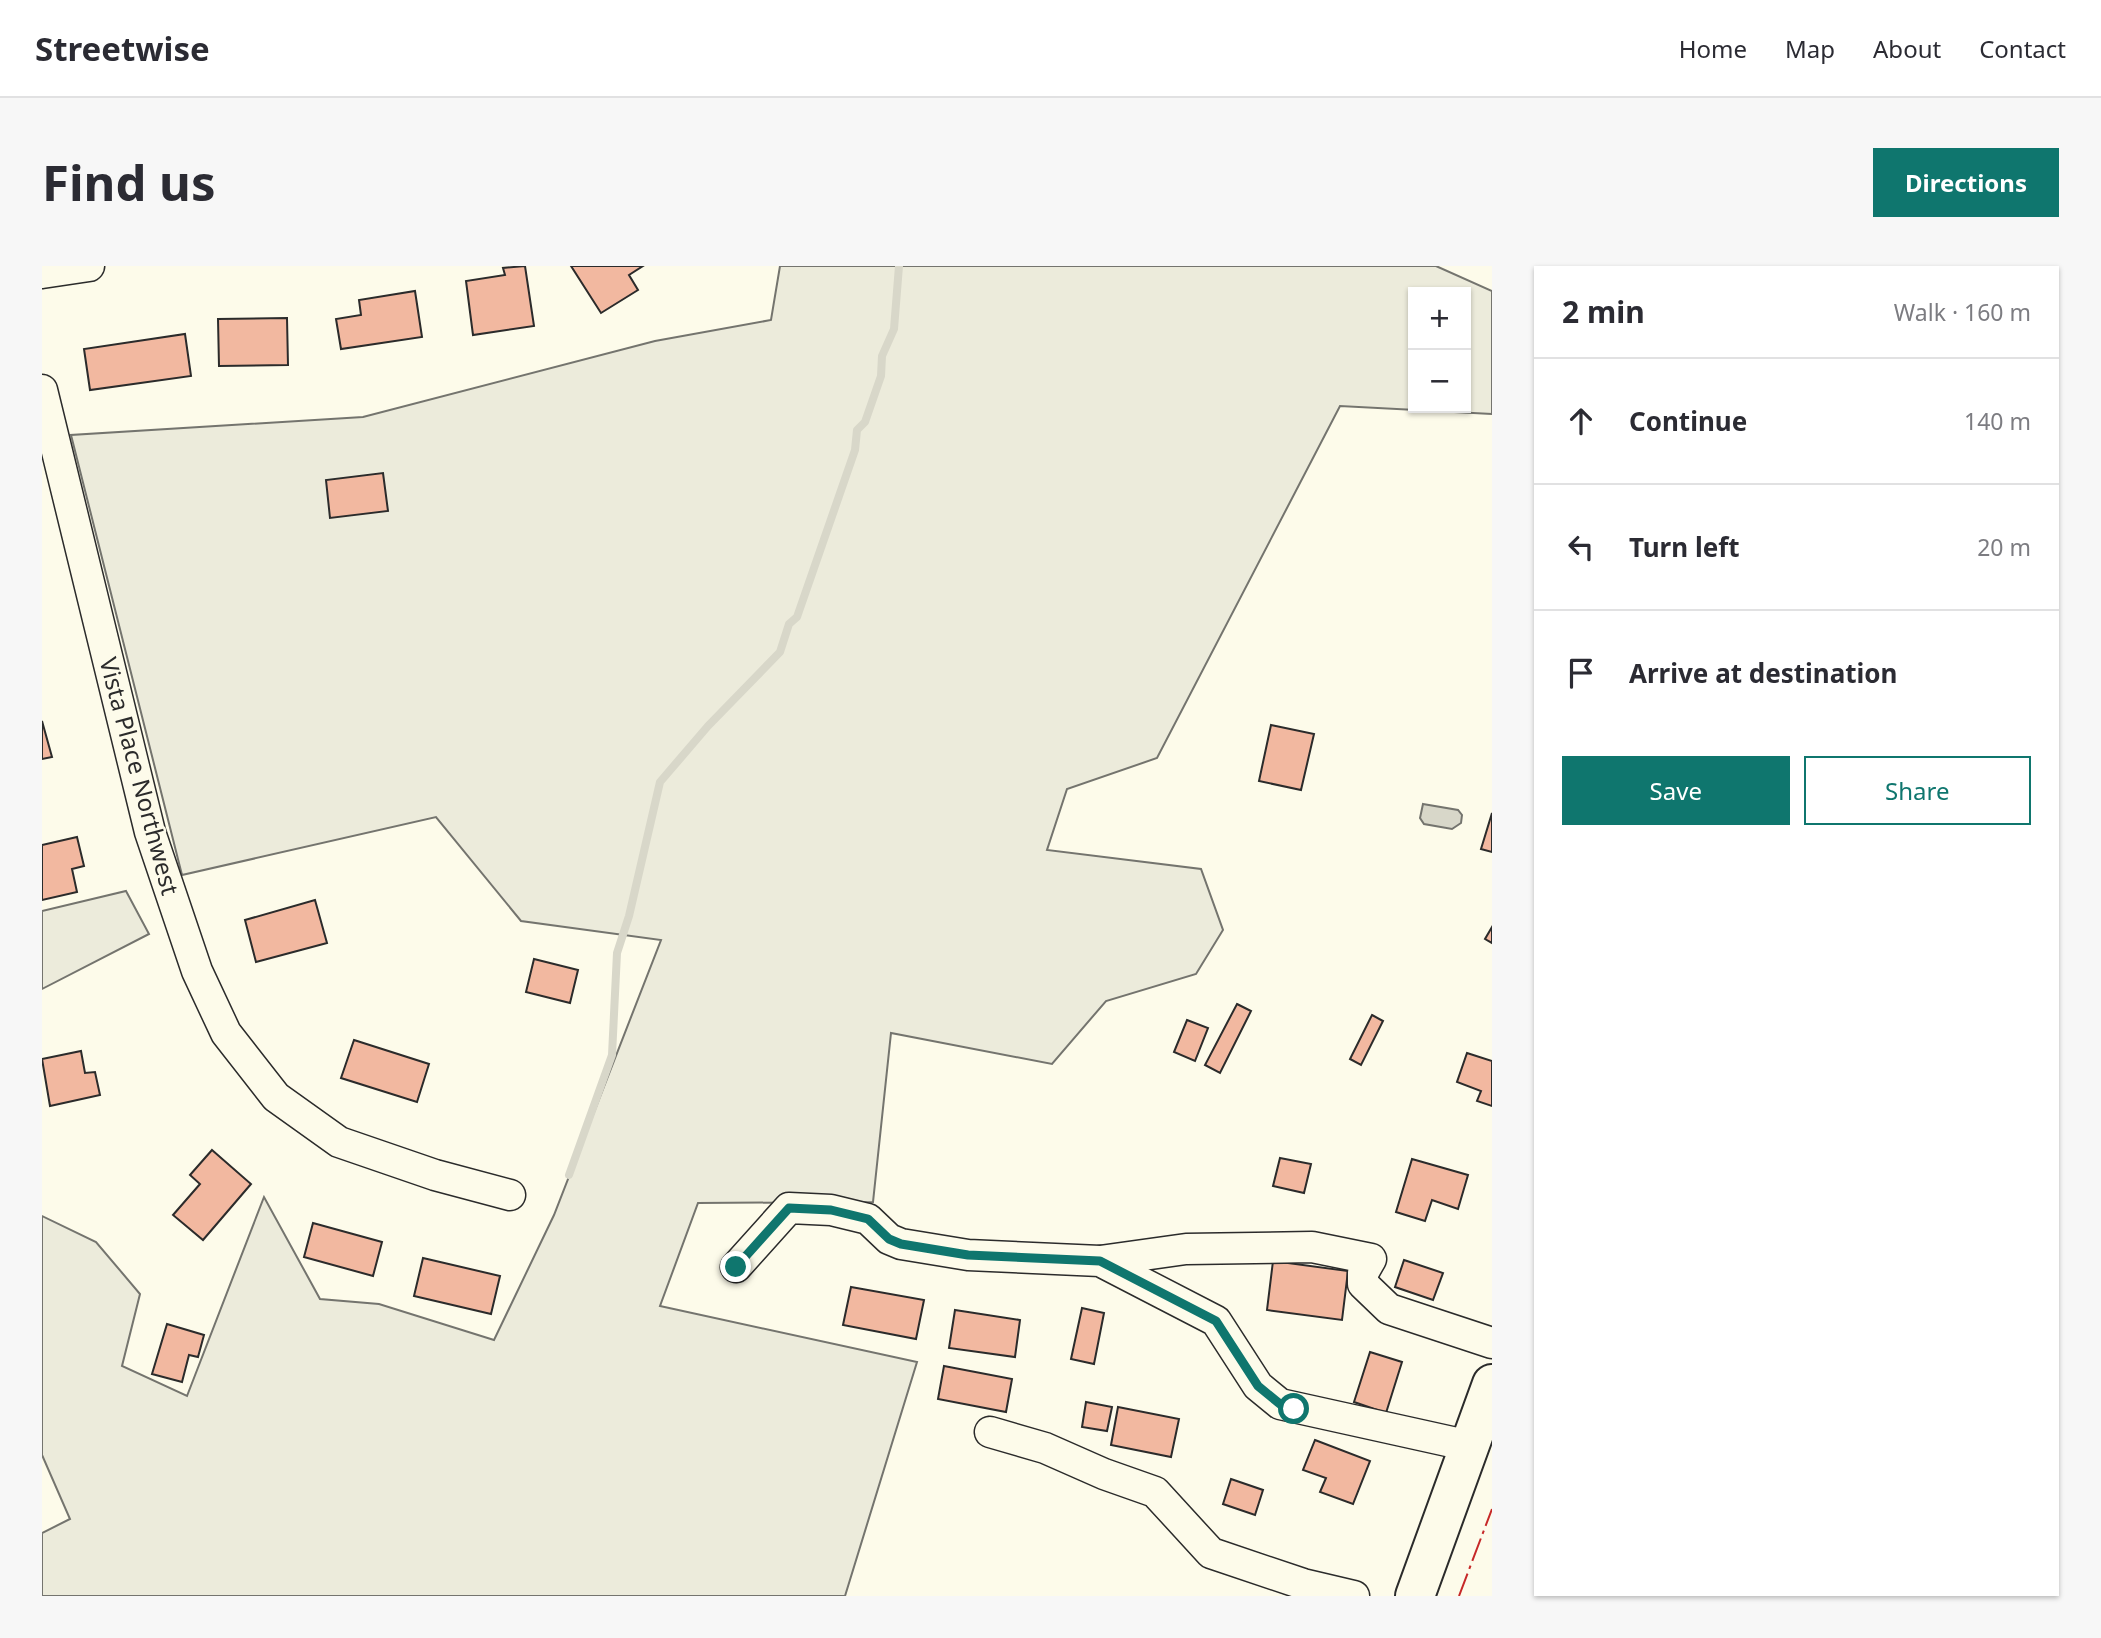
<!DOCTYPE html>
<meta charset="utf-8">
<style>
:root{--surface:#fff;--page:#f7f7f7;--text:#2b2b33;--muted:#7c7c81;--line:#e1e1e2;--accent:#0f766e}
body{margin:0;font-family:"Noto Sans",sans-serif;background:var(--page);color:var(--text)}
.controls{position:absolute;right:21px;top:21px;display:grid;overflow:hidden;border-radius:0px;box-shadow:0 2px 5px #0004}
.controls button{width:63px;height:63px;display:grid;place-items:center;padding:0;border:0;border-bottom:2px solid var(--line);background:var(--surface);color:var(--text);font:35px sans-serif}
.stop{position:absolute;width:21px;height:21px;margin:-16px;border:5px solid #0f766e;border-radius:50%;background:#fff}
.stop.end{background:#0f766e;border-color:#fff;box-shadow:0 2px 7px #0008}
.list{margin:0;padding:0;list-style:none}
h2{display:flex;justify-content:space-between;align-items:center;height:91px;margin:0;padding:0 28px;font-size:30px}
h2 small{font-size:23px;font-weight:400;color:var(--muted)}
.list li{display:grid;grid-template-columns:46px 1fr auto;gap:21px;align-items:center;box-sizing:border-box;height:126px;padding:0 28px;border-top:2px solid var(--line)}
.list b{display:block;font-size:26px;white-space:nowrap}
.list em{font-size:23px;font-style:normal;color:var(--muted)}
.actions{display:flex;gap:14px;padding:21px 28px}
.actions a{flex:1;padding:16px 0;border:2px solid var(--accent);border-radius:0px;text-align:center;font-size:24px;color:var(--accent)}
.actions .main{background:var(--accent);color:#fff}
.icon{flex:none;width:38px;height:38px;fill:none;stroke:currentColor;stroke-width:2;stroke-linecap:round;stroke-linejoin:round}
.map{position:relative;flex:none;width:1450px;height:1330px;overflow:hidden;border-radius:0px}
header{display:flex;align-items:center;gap:42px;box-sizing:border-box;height:98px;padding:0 35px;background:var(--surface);border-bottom:2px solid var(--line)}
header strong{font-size:33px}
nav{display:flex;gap:38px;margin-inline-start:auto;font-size:24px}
.intro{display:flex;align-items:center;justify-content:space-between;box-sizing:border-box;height:168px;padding:0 42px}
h1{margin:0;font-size:49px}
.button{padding:18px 32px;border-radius:0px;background:var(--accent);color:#fff;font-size:24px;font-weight:700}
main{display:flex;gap:42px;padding:0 42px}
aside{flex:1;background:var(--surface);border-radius:0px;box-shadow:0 2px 5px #0004}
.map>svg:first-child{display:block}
</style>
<header>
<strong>Streetwise</strong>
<nav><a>Home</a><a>Map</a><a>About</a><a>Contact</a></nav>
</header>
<div class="intro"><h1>Find us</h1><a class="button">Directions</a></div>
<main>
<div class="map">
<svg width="1450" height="1330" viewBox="0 0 1450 1330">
<rect width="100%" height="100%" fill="#fdfbea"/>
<!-- green -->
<g fill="#ecebdb" stroke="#74746e" stroke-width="2" fill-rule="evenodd">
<path d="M738,0H1394L1450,25V148L1298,140L1115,492L1025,523L1005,584L1159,603L1181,664L1154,708L1064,735L1010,798L849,767L831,936L656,937L618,1040L875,1096L803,1330H0V1267L28,1253L0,1189V950L54,976L98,1028L80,1100L145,1130L222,931L278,1033L337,1038L452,1074L512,949L619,674L479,655L394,551L140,609L29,169L321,151L613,75L729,54ZM1371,26H1424V142H1371Z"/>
<path d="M84,625L107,668L0,723V645Z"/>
</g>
<!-- water -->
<path fill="#d8d7c9" stroke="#74746e" stroke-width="2" d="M1381,538L1416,544L1420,549L1419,557L1410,563L1382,558L1378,552Z"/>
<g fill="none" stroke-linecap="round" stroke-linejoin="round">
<!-- stream -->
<path stroke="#d8d7c9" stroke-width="8" d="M527,909L570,789L575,687L587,650L618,516L666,460L738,386L747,358L755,351L813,184L815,164L823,156L839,110L840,90L852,63L857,0"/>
</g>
<!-- building -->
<g fill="#f2b8a0" stroke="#2b2b2b" stroke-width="2">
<path d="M483,0L492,60L431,69L424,15L463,9L461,2Z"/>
<path d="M529,0H601L587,9L596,24L559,47Z"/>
<path d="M373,25L380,71L299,83L294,53L319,49L317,34Z"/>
<path d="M245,52L246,99L177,100L176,53Z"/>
<path d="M143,68L149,110L48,124L42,83Z"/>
<path d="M341,207L346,245L288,252L284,214Z"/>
<path d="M0,455L10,491L0,493Z"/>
<path d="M1229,459L1272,468L1259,524L1217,515Z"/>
<path d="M1450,547V586L1439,583Z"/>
<path d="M35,571L42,600L30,603L35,626L0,634V579Z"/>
<path d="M273,634L285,677L214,696L203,654Z"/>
<path d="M1450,661V677L1443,673Z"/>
<path d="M492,693L536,704L528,737L484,726Z"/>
<path d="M1195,738L1209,745L1178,807L1163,799Z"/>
<path d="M1330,749L1341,755L1319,799L1308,793Z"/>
<path d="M1145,754L1166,762L1153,795L1132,786Z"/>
<path d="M312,774L387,798L375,836L299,812Z"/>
<path d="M39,785L43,807L53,806L58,829L8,840L0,793Z"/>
<path d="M1425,787L1450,795V840L1435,835L1439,825L1415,816Z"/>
<path d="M170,884L209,918L161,974L131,949L158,918L148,909Z"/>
<path d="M1238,892L1269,898L1262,927L1231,920Z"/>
<path d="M1370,893L1426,909L1416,943L1390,934L1383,955L1354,946Z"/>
<path d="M271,957L340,976L331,1010L262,991Z"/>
<path d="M381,992L458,1010L449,1048L372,1030Z"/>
<path d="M1362,994L1401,1007L1391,1034L1353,1021Z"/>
<path d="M1231,995L1306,1005L1300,1054L1225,1044Z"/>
<path d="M809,1021L882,1034L874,1073L801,1059Z"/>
<path d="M1040,1042L1062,1047L1052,1098L1029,1093Z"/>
<path d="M913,1044L978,1054L973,1091L907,1082Z"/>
<path d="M125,1058L162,1069L156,1091L147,1089L140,1116L110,1108Z"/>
<path d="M1328,1086L1360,1096L1344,1147L1312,1136Z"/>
<path d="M902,1100L970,1113L964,1146L896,1133Z"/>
<path d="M1044,1136L1070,1141L1065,1165L1040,1161Z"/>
<path d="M1076,1141L1137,1153L1129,1191L1069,1179Z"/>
<path d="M1273,1174L1328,1195L1311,1238L1278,1226L1284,1212L1261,1204Z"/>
<path d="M1189,1213L1221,1224L1213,1249L1181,1238Z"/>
</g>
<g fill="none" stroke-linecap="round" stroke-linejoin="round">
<defs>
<g id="minor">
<path d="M0,7L47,0"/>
<path d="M0,124L108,566L155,705L184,767L234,831L297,876L393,909L468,929"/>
<path d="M1058,995L1144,983L1270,981L1329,993L1321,1007V1018L1347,1043L1450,1077"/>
<path d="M694,1001L747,942L789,944L826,953L847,973L859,978L926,989L1058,995L1174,1055L1216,1120L1238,1138L1428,1180"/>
<path d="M948,1166L1003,1182L1062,1208L1113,1226L1169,1287L1261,1318L1312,1330"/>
</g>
<path id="major" d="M1373,1330L1450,1118"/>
</defs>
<!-- minor casing -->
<use href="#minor" stroke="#2b2b2b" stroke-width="33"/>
<!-- major casing -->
<use href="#major" stroke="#2b2b2b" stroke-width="42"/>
<!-- minor -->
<use href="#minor" stroke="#fdfbea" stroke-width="30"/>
<!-- major -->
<use href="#major" stroke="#fdfbea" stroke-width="38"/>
<!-- power -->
<path stroke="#c62828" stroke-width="2" stroke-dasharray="24 5 3.5 5" stroke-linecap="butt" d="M1417,1330L1450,1243"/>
</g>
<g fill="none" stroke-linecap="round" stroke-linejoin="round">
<!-- route -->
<path stroke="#0f766e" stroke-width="9" d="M694,1001L747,942L789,944L826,953L847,973L859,978L926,989L1058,995L1174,1055L1216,1120L1238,1138L1252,1143"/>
</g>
<g text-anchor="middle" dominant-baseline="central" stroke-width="5" stroke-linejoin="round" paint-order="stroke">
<!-- street labels -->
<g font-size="24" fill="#2b2b2b" stroke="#fdfbea">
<text transform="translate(98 510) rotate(75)">Vista Place Northwest</text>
</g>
</g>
</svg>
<div class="controls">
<button>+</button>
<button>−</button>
</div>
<div class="stop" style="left:1252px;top:1143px"></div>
<div class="stop end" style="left:694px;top:1001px"></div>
</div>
<aside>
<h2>2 min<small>Walk · 160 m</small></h2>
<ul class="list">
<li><svg class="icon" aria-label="ahead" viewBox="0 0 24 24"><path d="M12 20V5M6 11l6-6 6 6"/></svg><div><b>Continue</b></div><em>140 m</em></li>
<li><svg class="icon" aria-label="left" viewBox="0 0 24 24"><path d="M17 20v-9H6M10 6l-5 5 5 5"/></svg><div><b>Turn left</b></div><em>20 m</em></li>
<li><svg class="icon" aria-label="arrive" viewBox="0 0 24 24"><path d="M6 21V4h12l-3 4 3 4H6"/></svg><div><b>Arrive at destination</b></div></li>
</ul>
<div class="actions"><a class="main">Save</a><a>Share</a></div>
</aside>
</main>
